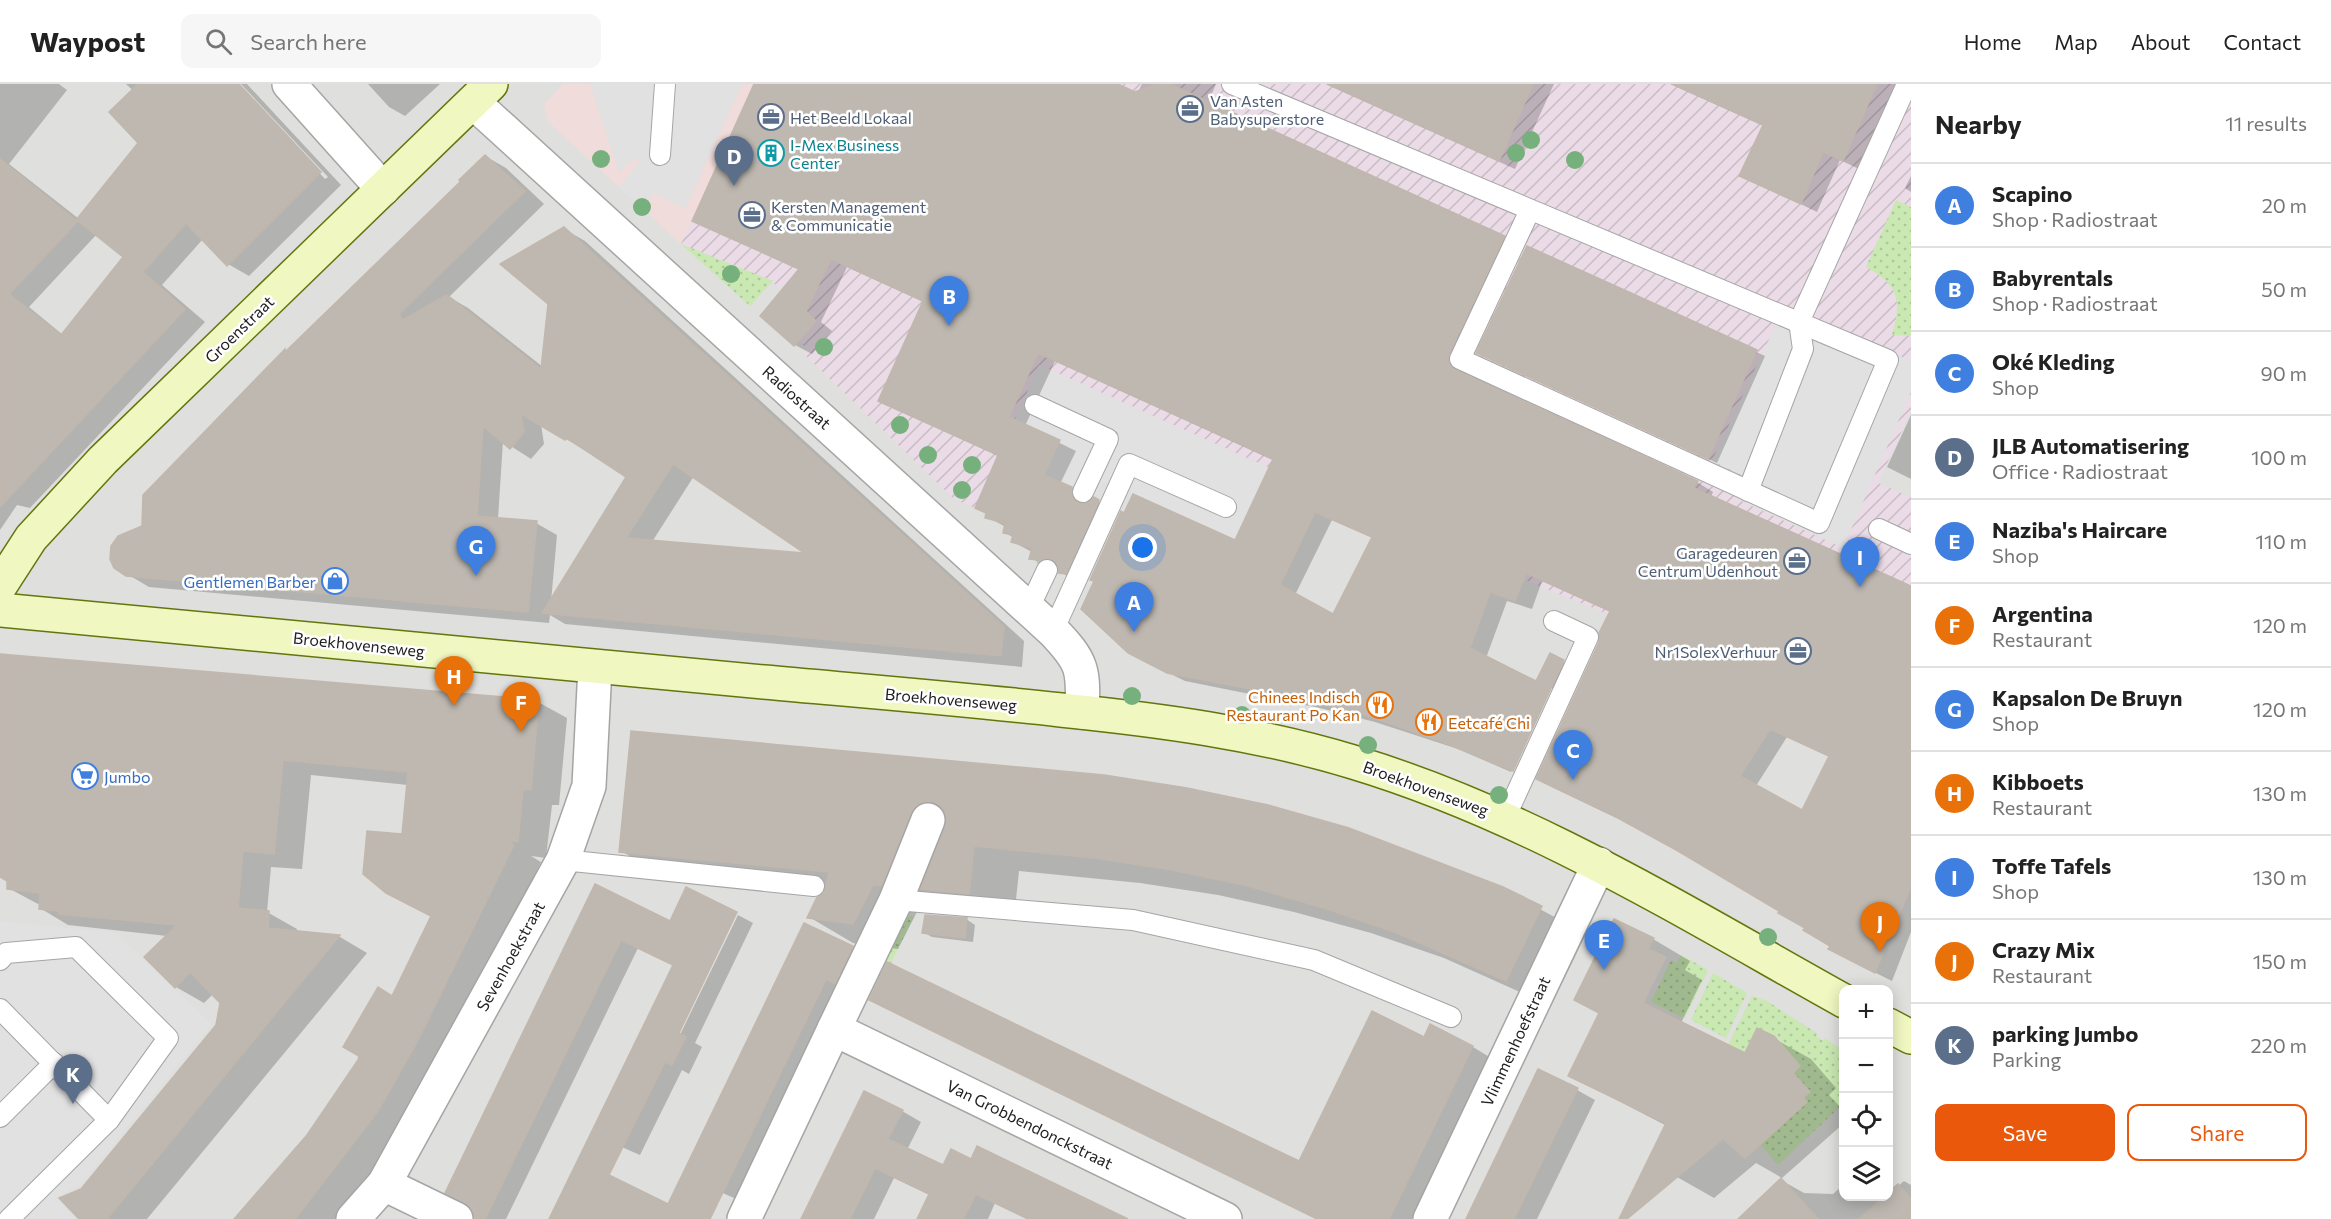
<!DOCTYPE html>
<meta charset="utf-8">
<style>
:root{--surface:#fff;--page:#f6f6f6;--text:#222;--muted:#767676;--line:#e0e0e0;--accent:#ea580c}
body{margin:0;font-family:Commissioner,sans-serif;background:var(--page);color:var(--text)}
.controls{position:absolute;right:18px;bottom:18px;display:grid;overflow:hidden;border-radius:12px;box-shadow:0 3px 15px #0003}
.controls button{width:54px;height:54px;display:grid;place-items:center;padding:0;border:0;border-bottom:2px solid var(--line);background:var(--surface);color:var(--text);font:30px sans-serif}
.you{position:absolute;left:1143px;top:464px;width:21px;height:21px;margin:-15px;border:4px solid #fff;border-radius:50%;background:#1a73e8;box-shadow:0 0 0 9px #1a73e833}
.badge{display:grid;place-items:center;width:39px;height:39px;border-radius:50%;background:var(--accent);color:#fff;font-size:20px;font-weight:700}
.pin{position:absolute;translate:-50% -50px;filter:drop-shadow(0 2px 3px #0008)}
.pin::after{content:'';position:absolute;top:32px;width:21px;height:18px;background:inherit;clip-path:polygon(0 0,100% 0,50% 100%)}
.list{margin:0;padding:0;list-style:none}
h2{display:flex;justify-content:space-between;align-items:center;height:78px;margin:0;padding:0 24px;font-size:26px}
h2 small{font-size:20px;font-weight:400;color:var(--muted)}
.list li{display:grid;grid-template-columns:39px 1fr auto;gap:18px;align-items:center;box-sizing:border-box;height:84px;padding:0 24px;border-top:2px solid var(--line)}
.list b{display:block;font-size:22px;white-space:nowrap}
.list p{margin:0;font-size:20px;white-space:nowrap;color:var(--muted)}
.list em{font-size:20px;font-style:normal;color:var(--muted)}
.actions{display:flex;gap:12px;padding:18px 24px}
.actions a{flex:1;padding:14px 0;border:2px solid var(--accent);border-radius:12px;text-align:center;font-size:21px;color:var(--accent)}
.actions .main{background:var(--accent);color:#fff}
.icon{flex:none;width:33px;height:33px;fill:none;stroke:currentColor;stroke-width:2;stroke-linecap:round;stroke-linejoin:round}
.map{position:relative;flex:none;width:1911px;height:1135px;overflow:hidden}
header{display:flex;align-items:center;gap:36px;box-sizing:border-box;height:84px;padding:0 30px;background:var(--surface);border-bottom:2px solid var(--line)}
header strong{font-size:28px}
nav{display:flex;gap:33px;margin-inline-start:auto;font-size:21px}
.search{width:420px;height:54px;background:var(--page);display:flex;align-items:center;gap:15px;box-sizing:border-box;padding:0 21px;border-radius:12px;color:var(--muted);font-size:22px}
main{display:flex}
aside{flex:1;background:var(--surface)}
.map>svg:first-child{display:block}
</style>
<header>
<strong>Waypost</strong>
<div class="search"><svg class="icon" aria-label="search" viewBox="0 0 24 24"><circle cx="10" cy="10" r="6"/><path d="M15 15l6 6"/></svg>Search here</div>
<nav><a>Home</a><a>Map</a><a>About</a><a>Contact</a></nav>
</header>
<main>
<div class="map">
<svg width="1911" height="1135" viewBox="0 0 1911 1135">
<defs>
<pattern id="industrial-furrows" width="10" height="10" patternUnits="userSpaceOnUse" patternTransform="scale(1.5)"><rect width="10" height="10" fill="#eadbe6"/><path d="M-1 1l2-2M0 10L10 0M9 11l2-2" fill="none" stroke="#c8bcc5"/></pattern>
<pattern id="grass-dots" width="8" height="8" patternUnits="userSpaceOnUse" patternTransform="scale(1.5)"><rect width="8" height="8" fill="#c9e8b2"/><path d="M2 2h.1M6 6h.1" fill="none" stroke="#acc799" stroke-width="1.8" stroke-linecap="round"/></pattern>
</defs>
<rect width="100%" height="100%" fill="#f1efe9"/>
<!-- residential -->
<path fill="#dfdfde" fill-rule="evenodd" d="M0,0H1911V1135H0ZM1844,906H1888V1112H1844Z"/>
<!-- commercial -->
<path fill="#f0dcda" d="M563,0H849L773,169L692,138L681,160L548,38L544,20Z"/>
<!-- industrial -->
<path fill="url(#industrial-furrows)" d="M849,0H1911V327L1878,399L1911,413V664L1608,530L1468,473L1040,281L975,424L954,415L803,269L807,265L799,257L794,262L760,231L782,207L773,198L750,222L681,160L692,137L772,172Z"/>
<!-- grass -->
<g fill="url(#grass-dots)">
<path d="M1896,116L1911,123V252L1892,251C1902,217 1899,201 1866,183Z"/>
<path d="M681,160L773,197L750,222Z"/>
<path d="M914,832L872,918L858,911L896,834Z"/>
<path d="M1681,871L1708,886L1685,934L1651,918L1671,876L1677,879Z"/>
<path d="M1713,889L1747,909L1726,954L1691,936Z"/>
<path d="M1752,912L1767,917L1818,950L1816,952L1823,957L1825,954L1843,967V1020L1778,1081L1760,1060L1806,1018L1803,1014L1810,1007L1793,989L1800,982L1780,959L1781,956L1758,944L1738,982L1728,961Z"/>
</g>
<!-- parking -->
<g fill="#e1e1e1">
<path d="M590,0H742L685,125L655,109L642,123L619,104L639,78L636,74L619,89Z"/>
<path d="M1785,221L1911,277V308L1843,464L1737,415L1746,393L1712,377Z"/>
<path d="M1039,281L1269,384L1235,456L1103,397L1095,414L1044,391L1060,356L1015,336Z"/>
<path d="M0,837L116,849L212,940L80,1101L57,1113L74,1135H0Z"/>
</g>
<!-- shadow -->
<g fill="#0003" fill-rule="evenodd">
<path d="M0,0H59L67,6L9,80L79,135L170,42L126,0H237L325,95L328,93L241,0H247L341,101L249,192L228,180L203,155L162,201L205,238L30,424L17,421L0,446ZM97,150L125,173L63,251L29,223Z"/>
<path d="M368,0H440L405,32L389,23Z"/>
<path d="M756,0H1114L1137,10L1142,0H1216L1208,19L1520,162L1464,287L1469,294L1697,398L1713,408L1711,413L1911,504V848L1892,897L1846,874L1781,826L1636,743L1554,704L1611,528L1542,497L1532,525L1507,517L1486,574L1537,599L1550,571L1580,587L1530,695L1514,689L1553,604H1550L1511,688L1458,665L1375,638L1320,624L1185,597L1146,578L1236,458L1275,377L1055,277L1025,342L1076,367L1060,400L1088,414L1089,421L1094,415L1115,427L1076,497L1060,488L1059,485L1056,487L1047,483L1031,474L1032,468L1013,458L1014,454L1004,448L1006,443L987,433V430L976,424L1000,373L880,317L924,218L847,183L821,238L832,247L812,270L795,261L763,231L800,186L694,137ZM1332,436L1373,454L1334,532L1295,511ZM1787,653L1830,673L1803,728L1756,702Z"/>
<path d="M1326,0H1554L1515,85Z"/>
<path d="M1670,0H1898L1859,85L1840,76L1817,128L1741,91L1764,42Z"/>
<path d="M485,72L506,84L544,120L449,213L468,224L543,283L564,145L585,157L1024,557L1022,583L565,540L550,531L549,539L149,503L127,490L143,443L144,411L285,267L287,268L462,98ZM541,340L628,392L551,518L557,451L536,439L498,435L503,357L531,375L544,360ZM694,392L809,471L652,458Z"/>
<path d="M1911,92V108L1905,104Z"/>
<path d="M1527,164L1765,272L1717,379L1487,273Z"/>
<path d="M1911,331V395L1887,383Z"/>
<path d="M0,599L538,618L567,634L559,721H552L546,774L531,772L541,778L443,978L406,1043L336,1135H237L308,1052L360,977L433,833L387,808L403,752L408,701L311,691L302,785L271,783L267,828L297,845L296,849L340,853L367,869L147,1135H81V1107L218,942L222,918L213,910L204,919L176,903L167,852L68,841L40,824V821L8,804V797L0,792Z"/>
<path d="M632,648L1503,805L1586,850L1551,922L1444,874L1371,849L1294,828L1218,811L1140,799L1019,787L1014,835L918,826L898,865L853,859L809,833L827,808L666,793L621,767Z"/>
<path d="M596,802L670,839L687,805L674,955L677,957L738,831L753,839L695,959L702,963L689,990L682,986L640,1071L610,1058L675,881L638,864L506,1135H476Z"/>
<path d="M966,835L975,841L973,858L932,853L923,848Z"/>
<path d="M805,841L870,874L741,1117L702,1100Z"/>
<path d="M1653,855L1690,877L1685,886L1702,896L1681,939L1746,971L1773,954L1811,975L1836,1004L1829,1011L1844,1027V1031L1839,1036L1843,1040L1782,1094L1756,1079L1714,1114L1677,1093L1667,1042L1570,992Z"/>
<path d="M871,916L1299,1079L1425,955L1473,963L1491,974L1413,1135H1319Z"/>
<path d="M1577,1006L1595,1016L1537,1135H1467Z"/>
<path d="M902,1027L921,1038L907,1066L944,1083L972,1077L1125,1135H1028L995,1119L988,1135H919L930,1111L894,1094L874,1135H803Z"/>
<path d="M1781,1096L1804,1109L1833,1110L1844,1100V1112H1888V1105L1891,1108L1904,1097L1911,1101V1135H1739Z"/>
</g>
<!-- building -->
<g fill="#beb8b1" stroke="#c2b7ac" stroke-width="1.5" fill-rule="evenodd">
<path d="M138,0H239L321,88L227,182L186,139L143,188L185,225L0,423V75L76,136L138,59L109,28ZM78,137L123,173L61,251L9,210Z"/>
<path d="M754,0H1118L1135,8L1155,0H1170L1505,152L1449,270L1451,282L1698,397L1694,404L1911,502V802L1875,889L1828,865L1830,862L1803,846L1805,844L1778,829L1779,827L1678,767L1618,734L1536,695L1599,558V549L1610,527L1526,489L1515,517L1490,508L1470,564L1536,597L1550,569L1564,576L1513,687L1440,657L1365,631L1302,615L1167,589L1128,569L1081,525L1094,497L1090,496L1121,427L1124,429L1133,410L1235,456L1273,375L1038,269L1009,333L1060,356L1044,391L1072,403L1073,414L1078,419L1089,418L1094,413L1099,416L1066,490L1058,489L1057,480L1052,475L1045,474L1038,478L1039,476L1029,475L1032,464L1011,458L1013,451L1003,449L1005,439L985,434L986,429L975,424L998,371L878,317L923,217L831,175L806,227L816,237L794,262L760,232L799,185L692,137ZM1315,428L1372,453L1333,530L1280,501ZM1770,645L1829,672L1802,726L1740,692Z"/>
<path d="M1327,0H1533L1499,77Z"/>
<path d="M1672,0H1877L1843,77L1823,68L1801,120L1739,92L1763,41Z"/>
<path d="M485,71L525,107L399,230L403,236L447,211L541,285L548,220L500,180L564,143L1004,543L1001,572L542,529L626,393L567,354L565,356L521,330L524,348L510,365L483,342L477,432L537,437L528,528L126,492L114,484L110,475L111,462L118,452L142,442L143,411L285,265V268L460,98L459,96ZM673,380L804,469L626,454Z"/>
<path d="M1527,162L1757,266L1708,375L1476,269Z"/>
<path d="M0,570L539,616L531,706L523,705L518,758L507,757L514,761L415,962L378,1027L295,1135H234L307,1051L358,976L359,972L343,963L378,903L392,912L431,832L386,809L363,790L367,747L402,750L408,688L283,676L274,770L243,767L238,824L269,827L268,844L340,851L107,1135H79L59,1114L81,1105L216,941L220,919L190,888L175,904L144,873L177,841L59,830V827L39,825L40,809L7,805V797L0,793Z"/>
<path d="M631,647L1104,691L1187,704L1268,721L1349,744L1503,803L1542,822L1506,897L1397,849L1324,824L1248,802L1172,786L1094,774L974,762L969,810L920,805L947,734L942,724L934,718L926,717L917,721L911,729L882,801H873L853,840L807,834L817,813L824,809L829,788L619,768Z"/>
<path d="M595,800L670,837L686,803L737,828L679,949L686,953L672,981L665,978L609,1091L668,1120L804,839L853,862L835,900L826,895L710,1135H549L673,881L621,856L485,1135H475L471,1124L445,1109Z"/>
<path d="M925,831L967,834L965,854L922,849Z"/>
<path d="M1614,835L1654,854L1648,865L1666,873L1643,919L1745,969L1757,944L1774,952L1800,982L1793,989L1810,1008L1803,1014L1807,1018L1745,1074L1723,1055L1627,1135H1619L1666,1039L1568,992L1599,929L1574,916Z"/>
<path d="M887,878L1299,1077L1372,927L1424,953L1430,940L1473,962L1389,1135H1317L869,916Z"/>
<path d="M1538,985L1578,1004L1514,1135H1466Z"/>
<path d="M864,1007L903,1026L888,1055L943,1081L951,1065L971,1075L977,1062L1128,1135H1028L976,1110L963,1135H917L929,1110L875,1084L850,1135H801Z"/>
<path d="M1781,1094L1818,1135H1738Z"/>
<path d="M1898,1100L1911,1115V1135H1859L1884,1113H1888V1108Z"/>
</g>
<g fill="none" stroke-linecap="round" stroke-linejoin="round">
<defs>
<g id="lane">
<path d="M1232,0L1888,276L1819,439L1460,275L1530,126"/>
<path d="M660,71L665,0"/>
<path d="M1035,321L1108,355L1083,408"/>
<path d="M1748,407L1803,265L1799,238L1907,0"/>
<path d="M1879,445L1911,460"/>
<path d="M1029,524L1047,486"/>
<path d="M1053,547L1129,380L1226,423"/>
<path d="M1505,734L1588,553L1554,537"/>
<path d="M563,776L814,802"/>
<path d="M896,816L1133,836L1314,876L1451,933"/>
<path d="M0,876L6,869L76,863L168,954L109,1036L9,1135"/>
<path d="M0,925L109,1036"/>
<path d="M0,1033L54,979"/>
</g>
<g id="street">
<path d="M289,0L383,105"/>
<path d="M473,18L1053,547C1083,578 1084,586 1082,628"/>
<path d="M834,945L896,816L928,736"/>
<path d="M384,1100L456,1135"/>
<path d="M353,1135L384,1100L563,776L589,702L595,583"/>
<path d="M744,1135L834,945L1225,1135"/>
<path d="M1430,1135L1599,780"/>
</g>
<g id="secondary">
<path d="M0,502L31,454L103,376L491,0"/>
<path d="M0,526C255,548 509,576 764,598C863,607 962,615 1061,626C1159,636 1258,649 1353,678C1529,731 1684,828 1844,917"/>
<path d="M1888,941L1911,953"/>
</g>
</defs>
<!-- lane casing -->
<use href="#lane" stroke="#a5a5a5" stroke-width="22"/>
<!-- street casing -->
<use href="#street" stroke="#a5a5a5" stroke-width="36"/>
<!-- secondary casing -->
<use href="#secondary" stroke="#63760b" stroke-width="36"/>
<!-- lane -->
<use href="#lane" stroke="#fff" stroke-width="20"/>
<!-- street -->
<use href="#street" stroke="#fff" stroke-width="33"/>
<!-- secondary -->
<use href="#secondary" stroke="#f0f7c1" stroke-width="33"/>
</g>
<!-- trees -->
<g fill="#76b07c">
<circle cx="1531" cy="56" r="9"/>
<circle cx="1516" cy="69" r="9"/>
<circle cx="601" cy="75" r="9"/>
<circle cx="1575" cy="76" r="9"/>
<circle cx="642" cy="123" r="9"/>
<circle cx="731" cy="190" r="9"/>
<circle cx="824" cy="263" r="9"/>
<circle cx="900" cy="341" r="9"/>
<circle cx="928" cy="371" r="9"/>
<circle cx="972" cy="381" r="9"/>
<circle cx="962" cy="406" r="9"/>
<circle cx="1132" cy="612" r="9"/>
<circle cx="1242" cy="631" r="9"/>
<circle cx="1368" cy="661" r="9"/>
<circle cx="1499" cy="711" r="9"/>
<circle cx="1768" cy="853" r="9"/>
</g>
<!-- icons -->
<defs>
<symbol id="office-ring" viewBox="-11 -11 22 22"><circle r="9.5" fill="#fff" stroke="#5c6f8a" stroke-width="1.5"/><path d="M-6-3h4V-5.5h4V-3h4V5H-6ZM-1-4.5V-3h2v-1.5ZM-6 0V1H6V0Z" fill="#5c6f8a"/></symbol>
<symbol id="building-ring" viewBox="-11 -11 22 22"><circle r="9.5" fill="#fff" stroke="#0f9aa8" stroke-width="1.5"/><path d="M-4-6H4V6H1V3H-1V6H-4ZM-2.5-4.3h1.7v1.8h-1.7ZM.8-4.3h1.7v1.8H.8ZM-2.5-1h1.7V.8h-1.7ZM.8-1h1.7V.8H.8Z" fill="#0f9aa8"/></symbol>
<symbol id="shop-ring" viewBox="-11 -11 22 22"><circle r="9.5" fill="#fff" stroke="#3f7fe0" stroke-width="1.5"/><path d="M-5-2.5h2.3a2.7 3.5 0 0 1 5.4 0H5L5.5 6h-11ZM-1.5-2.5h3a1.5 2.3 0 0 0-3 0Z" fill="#3f7fe0"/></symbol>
<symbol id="restaurant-ring" viewBox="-11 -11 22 22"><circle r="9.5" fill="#fff" stroke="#e8710a" stroke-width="1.5"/><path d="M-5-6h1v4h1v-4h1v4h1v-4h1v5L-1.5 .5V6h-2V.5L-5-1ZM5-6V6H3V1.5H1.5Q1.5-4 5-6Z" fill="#e8710a"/></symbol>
<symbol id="supermarket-ring" viewBox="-11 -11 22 22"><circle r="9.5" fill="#fff" stroke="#3f7fe0" stroke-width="1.5"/><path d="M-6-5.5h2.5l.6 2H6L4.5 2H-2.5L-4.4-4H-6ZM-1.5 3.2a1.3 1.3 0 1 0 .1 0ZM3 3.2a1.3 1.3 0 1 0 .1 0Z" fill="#3f7fe0"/></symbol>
</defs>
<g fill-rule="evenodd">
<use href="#office-ring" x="1175" y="10" width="30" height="30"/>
<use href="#office-ring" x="756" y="18" width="30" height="30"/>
<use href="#building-ring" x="756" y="54" width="30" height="30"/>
<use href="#office-ring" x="737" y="116" width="30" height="30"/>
<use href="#office-ring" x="1782" y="462" width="30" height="30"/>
<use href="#shop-ring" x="320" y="482" width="30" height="30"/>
<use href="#office-ring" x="1783" y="552" width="30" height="30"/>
<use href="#restaurant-ring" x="1365" y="606" width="30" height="30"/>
<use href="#restaurant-ring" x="1414" y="623" width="30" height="30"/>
<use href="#supermarket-ring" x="70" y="677" width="30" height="30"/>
</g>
<g text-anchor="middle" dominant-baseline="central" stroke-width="5" stroke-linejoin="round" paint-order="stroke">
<!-- service labels -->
<g font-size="16" fill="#4e5e75" stroke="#fff" text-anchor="start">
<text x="1210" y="16">Van Asten<tspan x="1210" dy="18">Babysuperstore</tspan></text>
<text x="790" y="33">Het Beeld Lokaal</text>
<text x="771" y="122">Kersten Management<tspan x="771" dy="18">&amp; Communicatie</tspan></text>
<text x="1778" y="468" text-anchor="end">Garagedeuren<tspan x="1778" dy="18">Centrum Udenhout</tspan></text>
<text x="1778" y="567" text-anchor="end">Nr1SolexVerhuur</text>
</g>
<!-- culture labels -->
<g font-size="16" fill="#0d838f" stroke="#fff" text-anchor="start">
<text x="790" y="60">I-Mex Business<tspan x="790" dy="18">Center</tspan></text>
</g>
<!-- street labels -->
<g font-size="16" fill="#212121" stroke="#fff">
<text transform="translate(239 245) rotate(-44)">Groenstraat</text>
<text transform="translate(797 313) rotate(42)">Radiostraat</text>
<text transform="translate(359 560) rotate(6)">Broekhovenseweg</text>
<text transform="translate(951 615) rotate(5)">Broekhovenseweg</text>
<text transform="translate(1426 704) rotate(20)">Broekhovenseweg</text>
<text transform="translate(510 872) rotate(-61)">Sevenhoekstraat</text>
<text transform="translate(1515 957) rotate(-65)">Vlimmenhoefstraat</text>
<text transform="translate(1030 1040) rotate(26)">Van Grobbendonckstraat</text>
</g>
<!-- shop labels -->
<g font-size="16" fill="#366cbe" stroke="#fff" text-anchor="end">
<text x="316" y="497">Gentlemen Barber</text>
<text x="104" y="692" text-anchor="start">Jumbo</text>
</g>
<!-- food labels -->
<g font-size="16" fill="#c56008" stroke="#fff" text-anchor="end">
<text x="1360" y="612">Chinees Indisch<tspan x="1360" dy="18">Restaurant Po Kan</tspan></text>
<text x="1448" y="638" text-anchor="start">Eetcafé Chi</text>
</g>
</g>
</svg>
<div class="controls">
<button>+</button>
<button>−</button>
<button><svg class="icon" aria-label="locate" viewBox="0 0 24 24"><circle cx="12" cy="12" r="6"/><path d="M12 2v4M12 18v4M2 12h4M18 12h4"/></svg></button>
<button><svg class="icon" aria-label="layers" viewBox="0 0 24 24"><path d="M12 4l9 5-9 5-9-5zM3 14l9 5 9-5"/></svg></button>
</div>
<div class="you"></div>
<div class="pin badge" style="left:1134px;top:548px;background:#3f7fe0">A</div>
<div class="pin badge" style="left:949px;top:242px;background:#3f7fe0">B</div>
<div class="pin badge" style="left:1573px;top:696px;background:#3f7fe0">C</div>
<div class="pin badge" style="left:734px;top:102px;background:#5c6f8a">D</div>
<div class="pin badge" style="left:1604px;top:886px;background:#3f7fe0">E</div>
<div class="pin badge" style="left:521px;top:648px;background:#e8710a">F</div>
<div class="pin badge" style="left:476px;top:492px;background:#3f7fe0">G</div>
<div class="pin badge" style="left:454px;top:622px;background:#e8710a">H</div>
<div class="pin badge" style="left:1860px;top:503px;background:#3f7fe0">I</div>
<div class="pin badge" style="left:1880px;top:868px;background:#e8710a">J</div>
<div class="pin badge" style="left:73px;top:1020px;background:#5c6f8a">K</div>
</div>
<aside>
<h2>Nearby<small>11 results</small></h2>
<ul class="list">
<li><span class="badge" style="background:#3f7fe0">A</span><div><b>Scapino</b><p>Shop · Radiostraat</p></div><em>20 m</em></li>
<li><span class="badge" style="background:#3f7fe0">B</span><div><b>Babyrentals</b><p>Shop · Radiostraat</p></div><em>50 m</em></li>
<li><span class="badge" style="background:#3f7fe0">C</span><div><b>Oké Kleding</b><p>Shop</p></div><em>90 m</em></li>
<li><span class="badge" style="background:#5c6f8a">D</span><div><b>JLB Automatisering</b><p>Office · Radiostraat</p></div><em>100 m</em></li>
<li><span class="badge" style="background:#3f7fe0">E</span><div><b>Naziba's Haircare</b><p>Shop</p></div><em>110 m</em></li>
<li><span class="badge" style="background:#e8710a">F</span><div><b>Argentina</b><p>Restaurant</p></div><em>120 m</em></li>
<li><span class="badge" style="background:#3f7fe0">G</span><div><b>Kapsalon De Bruyn</b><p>Shop</p></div><em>120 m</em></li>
<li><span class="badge" style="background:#e8710a">H</span><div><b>Kibboets</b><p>Restaurant</p></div><em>130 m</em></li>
<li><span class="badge" style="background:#3f7fe0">I</span><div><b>Toffe Tafels</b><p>Shop</p></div><em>130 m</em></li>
<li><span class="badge" style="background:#e8710a">J</span><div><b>Crazy Mix</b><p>Restaurant</p></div><em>150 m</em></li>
<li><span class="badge" style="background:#5c6f8a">K</span><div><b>parking Jumbo</b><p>Parking</p></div><em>220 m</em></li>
</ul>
<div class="actions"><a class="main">Save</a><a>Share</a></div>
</aside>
</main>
